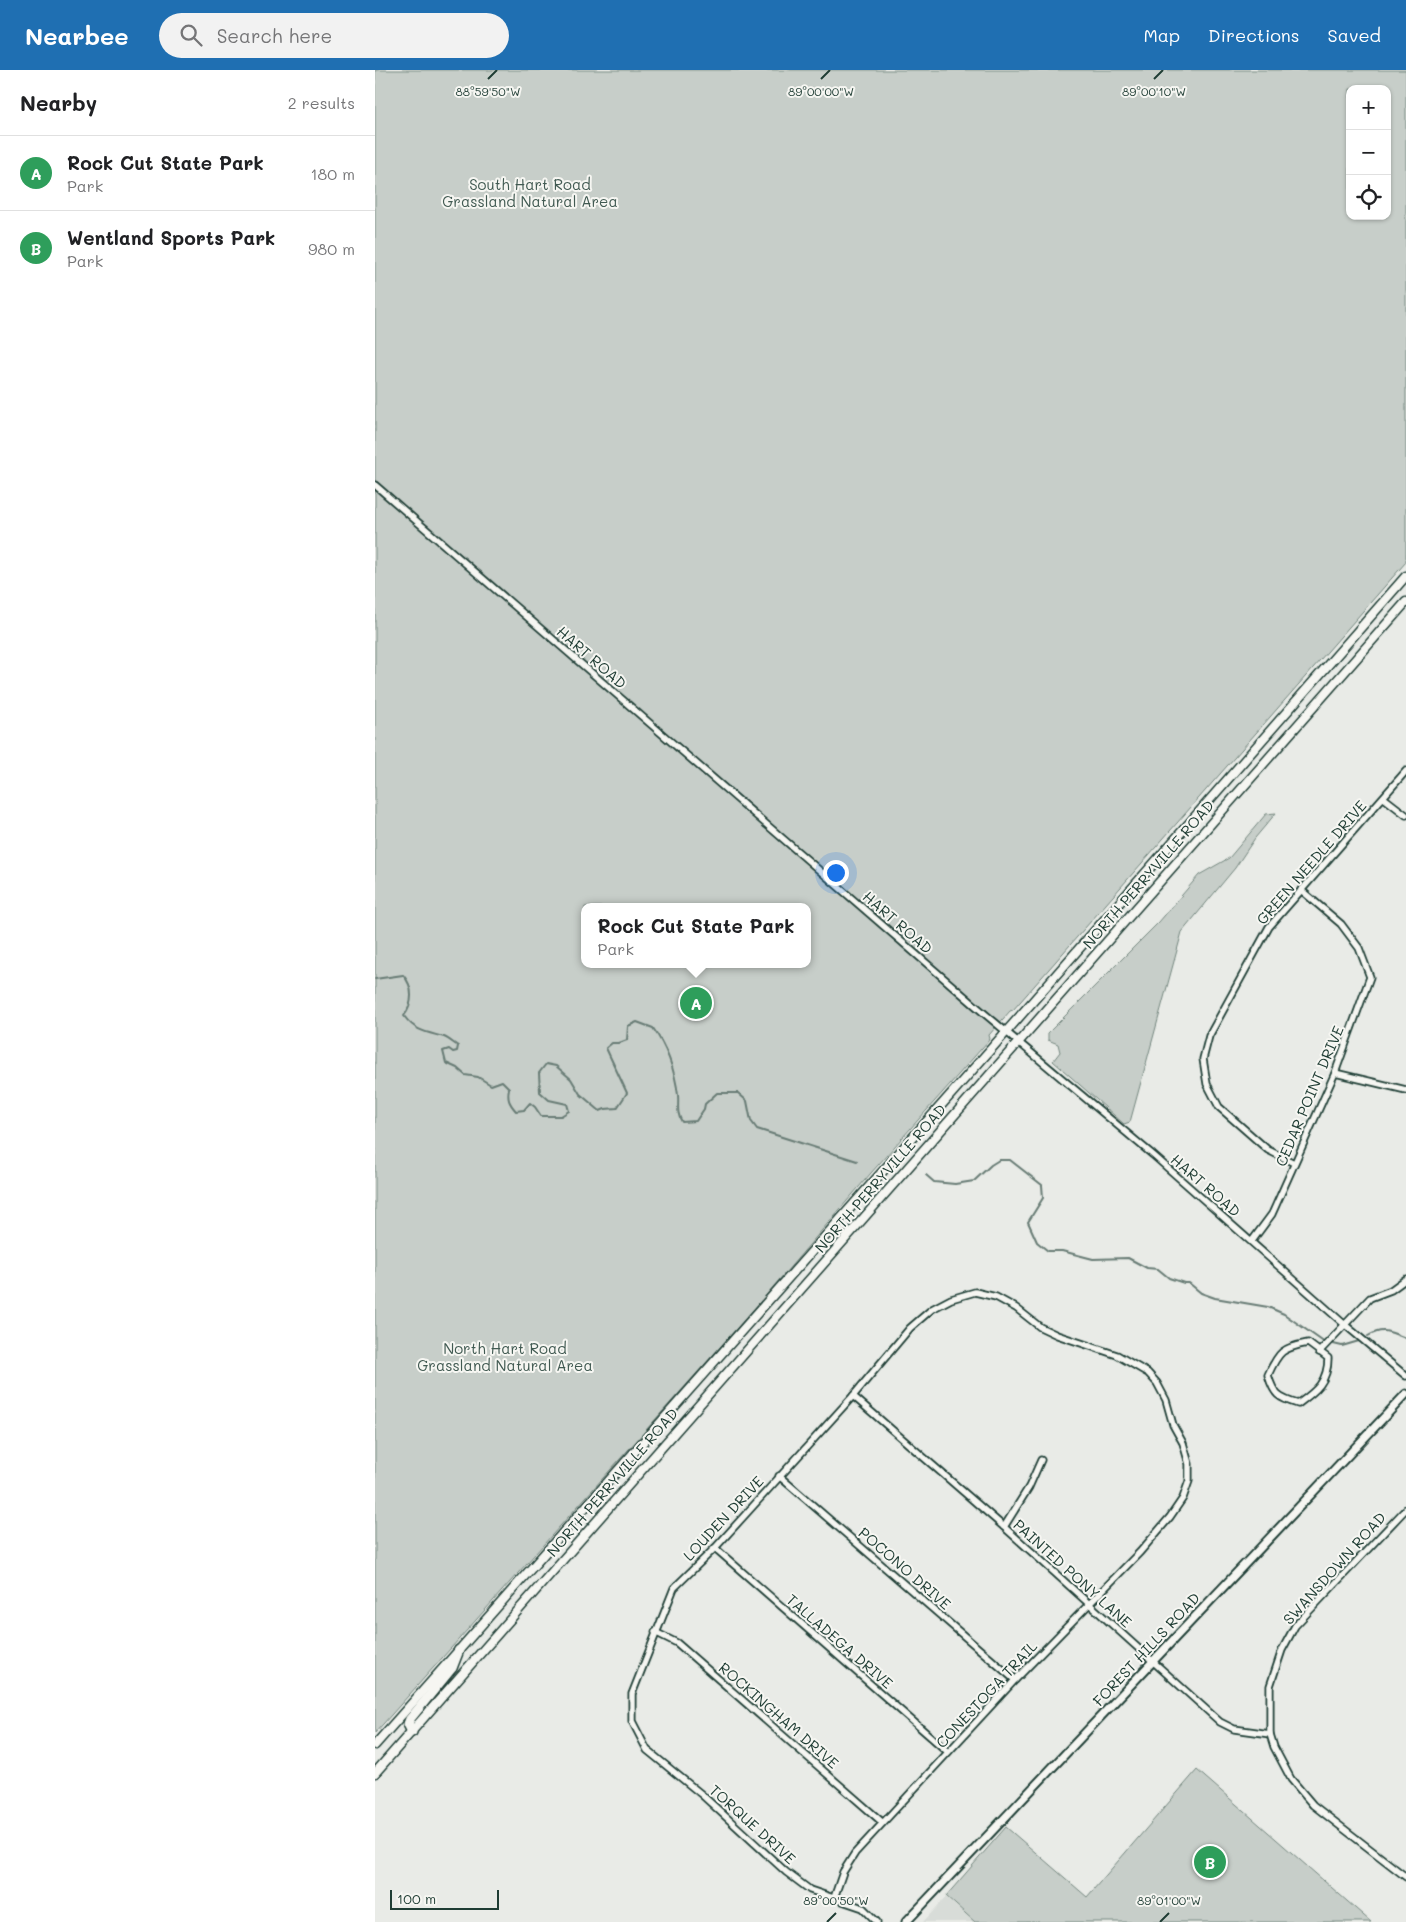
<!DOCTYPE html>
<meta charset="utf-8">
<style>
:root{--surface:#fff;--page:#f2f2f2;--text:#202124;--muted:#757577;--line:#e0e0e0;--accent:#1f6fb2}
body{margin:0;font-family:Mali,sans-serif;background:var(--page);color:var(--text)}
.controls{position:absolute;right:15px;top:15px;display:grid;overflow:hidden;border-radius:10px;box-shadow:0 1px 4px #0004}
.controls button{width:45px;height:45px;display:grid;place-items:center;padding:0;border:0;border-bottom:1px solid var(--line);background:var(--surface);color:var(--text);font:25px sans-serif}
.scale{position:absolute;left:15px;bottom:12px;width:109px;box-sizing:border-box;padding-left:5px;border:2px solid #1f3d34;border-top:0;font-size:14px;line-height:18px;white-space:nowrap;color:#1f3d34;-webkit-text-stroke:4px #f6f6f2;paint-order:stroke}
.you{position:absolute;left:460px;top:802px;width:18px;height:18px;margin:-12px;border:4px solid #fff;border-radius:50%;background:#1a73e8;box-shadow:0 0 0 8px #1a73e833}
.badge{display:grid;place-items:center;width:32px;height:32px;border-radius:50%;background:var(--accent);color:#fff;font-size:16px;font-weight:700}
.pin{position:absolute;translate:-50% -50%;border:2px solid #fff;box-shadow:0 1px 5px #0006}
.popup{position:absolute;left:206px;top:833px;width:230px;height:65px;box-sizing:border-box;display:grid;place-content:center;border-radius:10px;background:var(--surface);filter:drop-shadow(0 1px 4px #0005);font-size:16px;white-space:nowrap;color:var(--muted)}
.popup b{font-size:19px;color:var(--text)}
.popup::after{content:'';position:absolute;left:50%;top:100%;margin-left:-10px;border:10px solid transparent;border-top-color:var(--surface)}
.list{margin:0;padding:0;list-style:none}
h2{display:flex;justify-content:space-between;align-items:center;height:65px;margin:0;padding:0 20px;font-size:21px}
h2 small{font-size:16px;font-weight:400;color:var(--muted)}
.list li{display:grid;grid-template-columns:32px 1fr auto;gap:15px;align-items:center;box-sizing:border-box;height:75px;padding:0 20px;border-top:1px solid var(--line)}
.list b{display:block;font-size:19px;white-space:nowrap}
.list p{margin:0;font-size:16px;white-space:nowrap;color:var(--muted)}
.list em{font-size:16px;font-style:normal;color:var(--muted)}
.icon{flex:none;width:28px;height:28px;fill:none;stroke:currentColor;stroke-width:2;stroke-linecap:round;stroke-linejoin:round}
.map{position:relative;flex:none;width:1031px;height:1852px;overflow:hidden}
header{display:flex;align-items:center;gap:30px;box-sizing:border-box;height:70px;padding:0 25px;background:var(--accent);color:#fff}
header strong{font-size:24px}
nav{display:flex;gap:28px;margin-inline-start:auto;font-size:18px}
.search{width:350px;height:45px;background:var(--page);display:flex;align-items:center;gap:12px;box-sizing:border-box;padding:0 18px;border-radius:28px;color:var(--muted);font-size:19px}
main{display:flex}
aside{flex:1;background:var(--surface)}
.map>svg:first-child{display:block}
</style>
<header>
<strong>Nearbee</strong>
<div class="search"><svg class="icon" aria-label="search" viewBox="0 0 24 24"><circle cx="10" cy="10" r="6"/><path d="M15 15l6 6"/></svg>Search here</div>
<nav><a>Map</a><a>Directions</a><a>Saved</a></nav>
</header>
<main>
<aside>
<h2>Nearby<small>2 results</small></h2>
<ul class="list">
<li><span class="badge" style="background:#2e9e5b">A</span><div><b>Rock Cut State Park</b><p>Park</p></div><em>180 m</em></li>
<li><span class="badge" style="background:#2e9e5b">B</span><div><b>Wentland Sports Park</b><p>Park</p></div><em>980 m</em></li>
</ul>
</aside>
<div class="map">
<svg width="1031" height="1852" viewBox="0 0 1031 1852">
<rect width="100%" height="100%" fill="#e9ebe7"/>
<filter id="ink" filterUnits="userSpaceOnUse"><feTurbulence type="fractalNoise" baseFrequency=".02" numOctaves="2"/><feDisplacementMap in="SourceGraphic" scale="10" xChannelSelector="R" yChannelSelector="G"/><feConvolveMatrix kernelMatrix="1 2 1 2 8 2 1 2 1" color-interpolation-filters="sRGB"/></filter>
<g filter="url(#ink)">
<!-- built -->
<path fill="#d8dcd8" d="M571,1827L600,1852H548Z"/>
<!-- green -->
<g fill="#c7cec9" stroke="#73867e" fill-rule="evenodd">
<path d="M0,0H1031V492L638,940L635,941L614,965L615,969L496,1103L380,1238L0,1663ZM975,19H1012V146H975ZM210,837H432V894H210Z"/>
<path d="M901,743L880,768L860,798L807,862L755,1052L749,1054L678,991L685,982L683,974L673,970V963L784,852L824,805L854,788L891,744Z"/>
<path d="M822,1700L996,1852H600L571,1826L631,1757L712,1827Z"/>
</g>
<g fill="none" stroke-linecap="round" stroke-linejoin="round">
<!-- stream -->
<g stroke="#687c75" stroke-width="2">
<path d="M0,909L28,905C39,917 38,934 29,946C41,962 51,962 69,967C74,969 78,973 83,976L82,981L78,982L74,979L68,981L71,993L82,998L90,1005L103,1007L116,1015L127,1011L134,1018C132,1029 134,1033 141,1041L149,1040L155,1033L160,1037L166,1046H186L194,1041L192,1034L174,1030L165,1022L164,1003L171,994L181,996L196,1009L205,1024L225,1041L230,1039L242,1038L252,1023L231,978L237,973H244L252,970L253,956L262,952L278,958C292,978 300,1001 303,1025C304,1036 301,1042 307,1052L321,1051L329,1039L330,1034L342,1023H363L372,1031L376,1051L382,1059L482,1091"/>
<path d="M551,1105L559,1112L580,1114L599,1111L616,1095L624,1090H635L667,1115L668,1128L653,1152L662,1172L673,1181H687L718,1189L753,1188L772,1198L783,1199L794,1208L809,1213H814L826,1223L840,1228L893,1237L909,1244L950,1273"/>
<path d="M993,1266C1010,1256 1015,1263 1031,1268"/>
<path d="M954,1273L967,1276L984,1271"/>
</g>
<defs>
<g id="minor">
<path d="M0,415L610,944L778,1085L969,1254L1031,1306"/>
<path d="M1009,728L1031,745"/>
<path d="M960,1003L1031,1020"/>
<path d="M919,1093L893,1080L844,1037L832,1014L828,989L834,966L894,857L1031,701"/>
<path d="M877,1171L897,1144L960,1003L995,907L984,878L966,854L926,820"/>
<path d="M933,1273L953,1288C953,1312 941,1321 923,1334C903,1328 899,1325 893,1305C904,1281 907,1278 933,1273Z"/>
<path d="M944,1282L995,1228L1016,1220L1031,1209"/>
<path d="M478,1326L629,1457L845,1652L859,1659L895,1664"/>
<path d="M404,1406L640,1610"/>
<path d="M1031,1439L920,1556L907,1580L895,1616V1664L899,1677L916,1709L938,1735L1031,1807"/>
<path d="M629,1457L654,1417L666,1390"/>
<path d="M340,1478L573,1682"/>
<path d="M280,1562L302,1573L507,1752"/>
<path d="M459,1828L468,1802L480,1783L640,1610L765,1482L795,1447L808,1428L814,1411V1394L808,1373L798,1355L791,1330L782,1313L773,1303L742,1285L682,1265L665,1257L641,1238L621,1227L600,1222L576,1229L557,1239L535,1258L478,1326L340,1478L299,1518L257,1624V1651L272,1680L326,1724L411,1802L435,1820L488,1838L502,1852"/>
</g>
<path id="tertiary" d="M531,1852L1031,1324"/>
<g id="secondary">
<path d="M0,1675L631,962L1031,506"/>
<path d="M0,1703L1031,532"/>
</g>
<path id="primary" d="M37,1662L33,1654L35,1649L77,1598L84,1580"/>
</defs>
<!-- minor casing -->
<use href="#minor" stroke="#1f3d34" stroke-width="9"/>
<!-- tertiary casing -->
<use href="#tertiary" stroke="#1f3d34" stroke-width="11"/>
<!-- secondary casing -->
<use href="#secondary" stroke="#1f3d34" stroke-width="11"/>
<!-- primary casing -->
<use href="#primary" stroke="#1f3d34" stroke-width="12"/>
<!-- minor -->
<use href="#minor" stroke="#f6f6f2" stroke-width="5.5"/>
<!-- tertiary -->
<use href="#tertiary" stroke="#f6f6f2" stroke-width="7"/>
<!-- secondary -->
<use href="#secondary" stroke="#f6f6f2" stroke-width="8"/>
<!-- primary -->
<use href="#primary" stroke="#f6f6f2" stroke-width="9"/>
</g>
</g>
<!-- ticks -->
<path fill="none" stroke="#1f3d34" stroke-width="2" d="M113,9L122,0M446,9L455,0M779,9L788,0M452,1852L461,1843M785,1852L794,1843"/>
<g text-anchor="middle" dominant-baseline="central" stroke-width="4" stroke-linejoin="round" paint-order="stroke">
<!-- park labels -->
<g font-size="15" fill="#415a52" stroke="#f6f6f2">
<text x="155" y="114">South Hart Road<tspan x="155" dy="17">Grassland Natural Area</tspan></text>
<text x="130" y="1278">North Hart Road<tspan x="130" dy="17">Grassland Natural Area</tspan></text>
</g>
<!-- street labels -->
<g font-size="15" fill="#1f3d34" stroke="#f6f6f2">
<text transform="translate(217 587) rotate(41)">HART ROAD</text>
<text transform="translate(936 792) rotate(-49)">GREEN NEEDLE DRIVE</text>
<text transform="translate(773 804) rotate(-49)">NORTH PERRYVILLE ROAD</text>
<text transform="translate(523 852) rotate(41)">HART ROAD</text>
<text transform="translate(934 1026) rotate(-67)">CEDAR POINT DRIVE</text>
<text transform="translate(505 1108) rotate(-49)">NORTH PERRYVILLE ROAD</text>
<text transform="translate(831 1115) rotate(41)">HART ROAD</text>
<text transform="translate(237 1412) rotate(-49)">NORTH PERRYVILLE ROAD</text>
<text transform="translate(348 1448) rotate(-47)">LOUDEN DRIVE</text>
<text transform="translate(530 1498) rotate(41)">POCONO DRIVE</text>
<text transform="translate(959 1498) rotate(-48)">SWANSDOWN ROAD</text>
<text transform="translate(698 1503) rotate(42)">PAINTED PONY LANE</text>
<text transform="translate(465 1571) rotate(41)">TALLADEGA DRIVE</text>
<text transform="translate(771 1579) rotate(-47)">FOREST HILLS ROAD</text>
<text transform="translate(611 1624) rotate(-47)">CONESTOGA TRAIL</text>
<text transform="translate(404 1645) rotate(41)">ROCKINGHAM DRIVE</text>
<text transform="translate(378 1754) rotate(42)">TORQUE DRIVE</text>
</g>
</g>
<g font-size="12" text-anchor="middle" fill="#1f3d34" stroke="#f6f6f2" stroke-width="4" stroke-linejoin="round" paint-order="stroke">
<text x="113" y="26">88°59'50"W</text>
<text x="446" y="26">89°00'00"W</text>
<text x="779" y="26">89°00'10"W</text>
<text x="461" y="1835">89°00'50"W</text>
<text x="794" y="1835">89°01'00"W</text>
</g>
</svg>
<div class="controls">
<button>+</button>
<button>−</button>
<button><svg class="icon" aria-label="locate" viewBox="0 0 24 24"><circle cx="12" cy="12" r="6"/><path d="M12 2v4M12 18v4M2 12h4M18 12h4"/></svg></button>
</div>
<div class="scale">100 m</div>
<div class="you"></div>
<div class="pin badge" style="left:321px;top:933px;background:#2e9e5b">A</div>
<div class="popup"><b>Rock Cut State Park</b>Park</div>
<div class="pin badge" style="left:835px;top:1792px;background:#2e9e5b">B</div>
</div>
</main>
